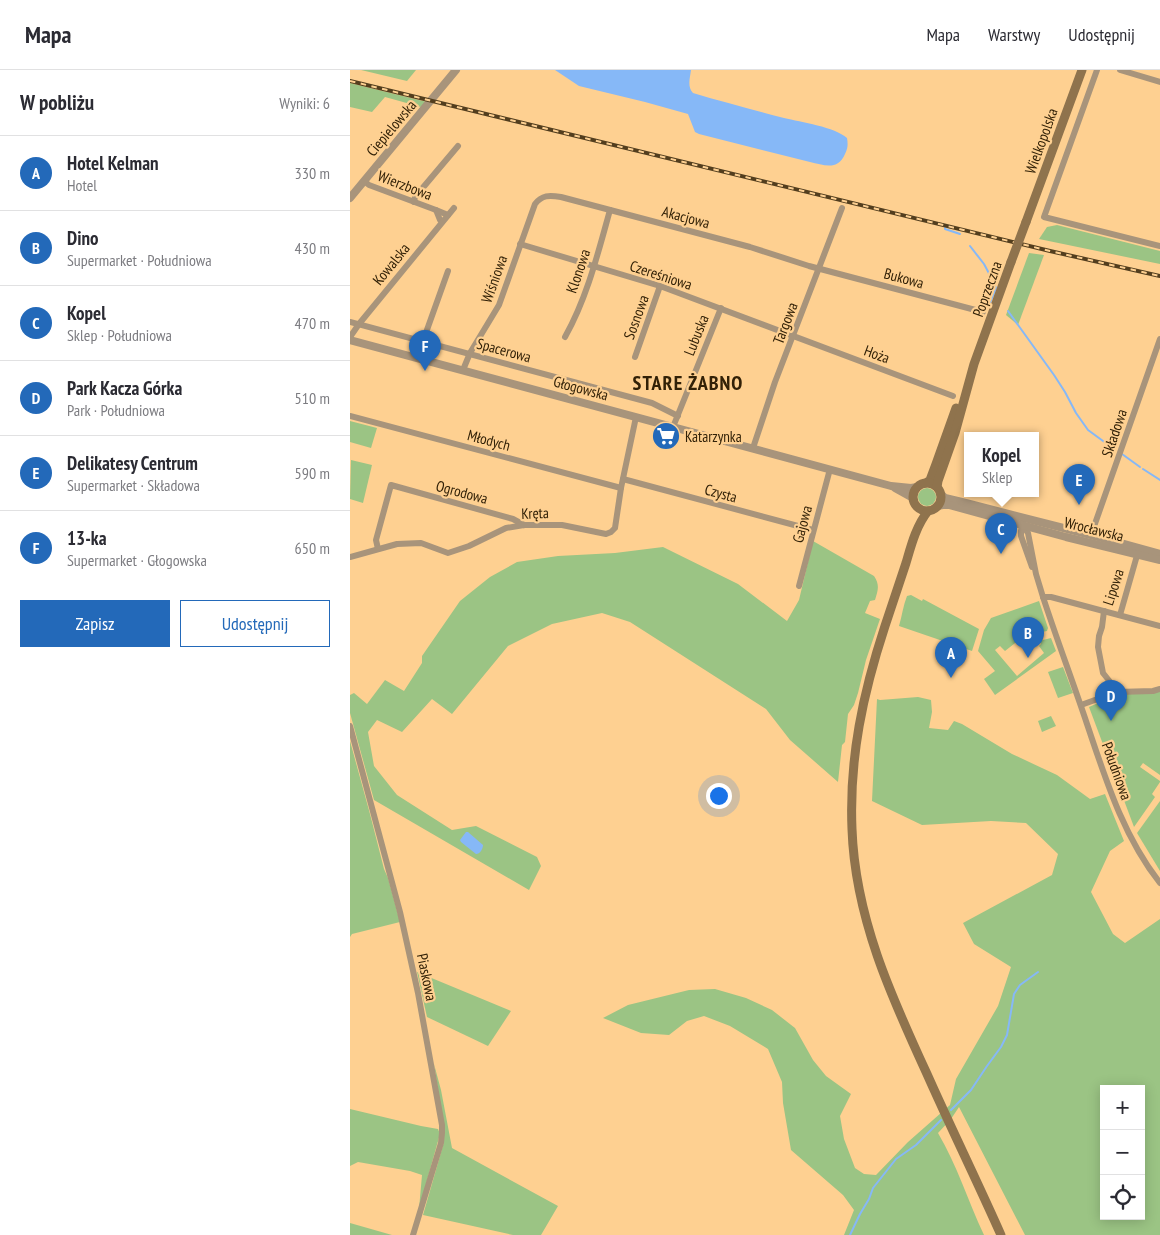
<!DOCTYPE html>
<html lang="pl">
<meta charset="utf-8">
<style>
:root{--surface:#fff;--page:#f7f7f7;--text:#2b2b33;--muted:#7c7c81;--line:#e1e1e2;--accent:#2369b9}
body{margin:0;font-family:"PT Sans Narrow",sans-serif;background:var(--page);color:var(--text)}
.controls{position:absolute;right:15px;bottom:15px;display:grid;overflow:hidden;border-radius:0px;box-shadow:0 2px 12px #0003}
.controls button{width:45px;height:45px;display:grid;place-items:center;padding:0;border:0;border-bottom:1px solid var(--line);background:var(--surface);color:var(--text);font:25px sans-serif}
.you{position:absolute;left:368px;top:725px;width:18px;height:18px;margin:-12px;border:4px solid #fff;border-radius:50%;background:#1a73e8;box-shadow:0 0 0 8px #1a73e833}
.badge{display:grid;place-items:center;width:32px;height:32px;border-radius:50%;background:var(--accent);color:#fff;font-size:16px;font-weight:700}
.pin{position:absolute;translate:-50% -41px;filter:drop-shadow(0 1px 2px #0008)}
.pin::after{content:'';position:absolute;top:26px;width:18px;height:15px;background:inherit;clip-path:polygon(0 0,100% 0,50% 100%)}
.popup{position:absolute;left:614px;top:362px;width:75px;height:65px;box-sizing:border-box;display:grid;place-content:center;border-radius:0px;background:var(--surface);filter:drop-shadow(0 1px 4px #0005);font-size:16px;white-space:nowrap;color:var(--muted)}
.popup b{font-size:19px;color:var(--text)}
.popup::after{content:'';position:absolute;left:50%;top:100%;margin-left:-10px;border:10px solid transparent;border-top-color:var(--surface)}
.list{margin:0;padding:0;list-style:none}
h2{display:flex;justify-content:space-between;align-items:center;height:65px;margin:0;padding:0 20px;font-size:21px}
h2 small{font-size:16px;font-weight:400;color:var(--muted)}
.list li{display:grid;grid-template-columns:32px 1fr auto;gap:15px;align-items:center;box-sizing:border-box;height:75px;padding:0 20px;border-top:1px solid var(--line)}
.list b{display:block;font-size:19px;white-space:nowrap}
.list p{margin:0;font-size:16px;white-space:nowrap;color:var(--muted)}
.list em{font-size:16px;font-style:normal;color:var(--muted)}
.actions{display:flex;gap:10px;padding:15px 20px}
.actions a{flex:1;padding:11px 0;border:1px solid var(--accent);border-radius:0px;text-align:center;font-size:18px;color:var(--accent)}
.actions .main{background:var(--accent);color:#fff}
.icon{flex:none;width:28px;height:28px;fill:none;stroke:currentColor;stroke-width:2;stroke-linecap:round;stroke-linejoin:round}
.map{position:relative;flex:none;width:810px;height:1165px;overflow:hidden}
header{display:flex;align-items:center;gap:30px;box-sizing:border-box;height:70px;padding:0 25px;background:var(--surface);border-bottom:1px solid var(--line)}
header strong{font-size:24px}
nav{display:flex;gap:28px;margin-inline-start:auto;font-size:18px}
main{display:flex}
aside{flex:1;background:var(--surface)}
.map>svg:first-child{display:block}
</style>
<header>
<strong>Mapa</strong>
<nav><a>Mapa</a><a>Warstwy</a><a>Udostępnij</a></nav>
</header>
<main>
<aside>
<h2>W pobliżu<small>Wyniki: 6</small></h2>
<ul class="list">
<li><span class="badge">A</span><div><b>Hotel Kelman</b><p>Hotel</p></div><em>330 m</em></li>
<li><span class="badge">B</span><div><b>Dino</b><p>Supermarket · Południowa</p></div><em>430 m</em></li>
<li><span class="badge">C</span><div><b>Kopel</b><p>Sklep · Południowa</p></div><em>470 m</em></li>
<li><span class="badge">D</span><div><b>Park Kacza Górka</b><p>Park · Południowa</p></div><em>510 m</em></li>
<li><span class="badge">E</span><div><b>Delikatesy Centrum</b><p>Supermarket · Składowa</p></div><em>590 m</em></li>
<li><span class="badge">F</span><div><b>13-ka</b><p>Supermarket · Głogowska</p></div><em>650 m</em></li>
</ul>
<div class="actions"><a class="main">Zapisz</a><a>Udostępnij</a></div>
</aside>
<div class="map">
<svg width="810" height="1165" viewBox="0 0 810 1165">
<rect width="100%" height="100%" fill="#fed091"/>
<!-- green -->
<g fill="#9bc484" fill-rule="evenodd">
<path d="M11,0H66L57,11Z"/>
<path d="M0,13L77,32L71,37L35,27L22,42L0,37Z"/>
<path d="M707,155L810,181V194L689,169L697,157Z"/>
<path d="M679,183L694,185L668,255L656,245Z"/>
<path d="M0,351L27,358L21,378L0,372Z"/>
<path d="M1,390L22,395L13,433L0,429Z"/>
<circle cx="577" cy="427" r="9"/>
<path d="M463,471L524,506C530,515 528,520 525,530L520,531L515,543L530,549L516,590L508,623L504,635L498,644L495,672L492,675L488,712L440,670L416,639L280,552L252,543L202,554L158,576L102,644L82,629L52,662L27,650L18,662L24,696L47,725L102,760L126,756L187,787L191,796L179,820L24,730L0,643V625L4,623L17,634L35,610L54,621L72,593V586L110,531L140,507L167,492L208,486L265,483L313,477L388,514L437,551L449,530Z"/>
<path d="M561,525L572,531L573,529L629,559L622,581L549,556C552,546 553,536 557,526Z"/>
<path d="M689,531L698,558L697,561L686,563L683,559L655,581L650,576L645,580L667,606L694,583L689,576L691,574L689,571L701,568L706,581L645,625L634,609L645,601L628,581L634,560L641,548Z"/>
<path d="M713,597L723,623L708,628L698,602Z"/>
<path d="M773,622H810V705L793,693L790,697L810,711V712L802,724L805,727L784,757L739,637Z"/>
<path d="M568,627L581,630L582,642L579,658L598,660L604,651L612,654L662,684L707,705L740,729L755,724L774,771L760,781L741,822L763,864L775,873L810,849V1165H675L609,1037L601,1049L588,1063C607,1095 618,1131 634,1165H494L504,1140L493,1125L441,1080L433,1033L432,1012L418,979L380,956L354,946L337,951L319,965L291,963L253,948L278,935L339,920L365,919L396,928L422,940L445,958L463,990L476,1006L501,1024L490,1046L494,1069L505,1098L514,1104L526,1105L558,1072L600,1035L606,1009L648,936L661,897L624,874L613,853L702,805L708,784L676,753L641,751L572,755L522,731L527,629L530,630ZM754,1019H791V1146H754Z"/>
<path d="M701,646L706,656L692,662L688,651Z"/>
<path d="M0,671L20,744L34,799L38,808L50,852L2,864L0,867Z"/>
<path d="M810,731V801L787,763Z"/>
<path d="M67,902L161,941L138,976L77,947Z"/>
<path d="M84,994L91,1020L102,1078L208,1136L191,1165H163L73,1145L94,1072V1058Z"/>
<path d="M0,1039L71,1056L88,1059L90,1064L69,1139L72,1105L60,1101L8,1092L0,1096Z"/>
<path d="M0,1153L42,1165H0Z"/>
</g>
<!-- water -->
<g fill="#86b8f7">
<path d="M205,0H341C340,8 337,17 343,23C373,32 404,40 434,48C451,52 485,57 497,68C498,74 498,78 495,84C488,101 474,95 460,92L349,64L345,62L338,44L295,32L229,16Z"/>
<path d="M116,762H118L133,775C133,779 130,784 126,784L111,772L110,770Z"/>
</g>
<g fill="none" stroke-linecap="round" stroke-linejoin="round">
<!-- stream -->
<g stroke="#86b8f7" stroke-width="2">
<path d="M595,158V159L610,164"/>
<path d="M620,176L634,194L642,209"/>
<path d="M641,234L640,233L646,218L645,216"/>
<path d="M658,241L704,305L715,322L726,343L738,360L764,379"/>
<path d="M772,384L790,397"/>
<path d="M793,399L810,410"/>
<path d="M601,1040L621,1020L637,996L651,977L657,965L664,924L670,915L688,902"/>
<path d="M500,1165L510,1144L519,1129L523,1118L546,1089L566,1075L591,1050"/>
</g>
<!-- minor -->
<g stroke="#a8947b" stroke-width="6">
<path d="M747,0L694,147L810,176"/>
<path d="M770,0L810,12"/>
<path d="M14,111L19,115L86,140"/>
<path d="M64,132L65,127L108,76"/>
<path d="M92,152L90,150L86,140L98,145"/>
<path d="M170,174L310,216L603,326"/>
<path d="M0,252L302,333L328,346"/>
<path d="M0,267L9,254L104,138"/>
<path d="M215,267C237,228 248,183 260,140"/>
<path d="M73,271L98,201"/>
<path d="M285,287L310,216"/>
<path d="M70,289L74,271"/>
<path d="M113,300L120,283L149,235L185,134C192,125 199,125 211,127L400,177L459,196L633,242"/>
<path d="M0,346L271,418"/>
<path d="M323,357L371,238"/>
<path d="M403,378L425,312L492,138"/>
<path d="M273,409L463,460"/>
<path d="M673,452L671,461V466L682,497"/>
<path d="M672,455L678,463L686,504L693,527C707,570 723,612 737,654C756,710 773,766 810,813"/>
<path d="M741,465L810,269"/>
<path d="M28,479L26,470L41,415L163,449L174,455"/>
<path d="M0,487L47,474L71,473L98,483L119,476L156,458L174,455H212L256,464L261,462L265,458L271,418L286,347"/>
<path d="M449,516L480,399"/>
<path d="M693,527H701L810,556"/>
<path d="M754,541L752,557L749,566L748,577L753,603L761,613L765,615L767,622"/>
<path d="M770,545L788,482"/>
<path d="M731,635L767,622L803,621L810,619"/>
<path d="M0,656L50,842L68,923L92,1055V1063L91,1073L63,1165"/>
</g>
<!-- tertiary -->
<g stroke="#a8947b" stroke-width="8">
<path d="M0,128L106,0"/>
<path d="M0,270L541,416L561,418L567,417"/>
<path d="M545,418L563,428"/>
<path d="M591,424L595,428L612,432L741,465L810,484"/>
<path d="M587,436L593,435H599L716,467L810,490"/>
</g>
<!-- secondary -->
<g stroke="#8f734d" stroke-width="9">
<path d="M676,152L732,0"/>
<path d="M576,413L580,410L586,394L606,338"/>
<circle cx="577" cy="427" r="14"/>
<path d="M587,417L588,411L605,363L624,294L661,192"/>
<path d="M578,441C566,456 561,476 556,493C549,514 542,535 535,556C513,623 499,688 502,759C505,847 541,926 577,1004C601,1058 627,1111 651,1165"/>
</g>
<defs>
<path id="rail" d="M0,11L700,181L810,206"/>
</defs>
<!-- rail casing -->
<use href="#rail" stroke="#533e1e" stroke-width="4"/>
<!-- rail -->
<use href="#rail" stroke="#fed091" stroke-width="2" stroke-dasharray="5.5" stroke-linecap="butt"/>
<!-- secondary-bridge -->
<path stroke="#8f734d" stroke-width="9" d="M661,192L676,152"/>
</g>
<!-- icons -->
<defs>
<symbol id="supermarket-disc" viewBox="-11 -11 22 22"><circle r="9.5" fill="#2369b9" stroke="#fed091"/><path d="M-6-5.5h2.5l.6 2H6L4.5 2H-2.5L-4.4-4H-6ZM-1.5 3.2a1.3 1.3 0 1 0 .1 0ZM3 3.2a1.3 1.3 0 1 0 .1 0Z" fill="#fff"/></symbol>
</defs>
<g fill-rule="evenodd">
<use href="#supermarket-disc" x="300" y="350" width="32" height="32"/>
</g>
<g text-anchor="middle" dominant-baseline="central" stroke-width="4.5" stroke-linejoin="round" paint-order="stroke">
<!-- street labels -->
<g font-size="15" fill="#322107" stroke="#fed091">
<text transform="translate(41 58) rotate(-50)">Ciepielowska</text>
<text transform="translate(691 71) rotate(-70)">Wielkopolska</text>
<text transform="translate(55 115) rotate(21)">Wierzbowa</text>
<text transform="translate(336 147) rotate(15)">Akacjowa</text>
<text transform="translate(41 194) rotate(-51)">Kowalska</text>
<text transform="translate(228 201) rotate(-71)">Klonowa</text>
<text transform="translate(311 205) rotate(18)">Czereśniowa</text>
<text transform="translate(554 208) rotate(15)">Bukowa</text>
<text transform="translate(144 209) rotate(-70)">Wiśniowa</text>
<text transform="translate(637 219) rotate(-70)">Poprzeczna</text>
<text transform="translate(286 247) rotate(-70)">Sosnowa</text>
<text transform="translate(435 253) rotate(-69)">Targowa</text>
<text transform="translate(346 265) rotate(-68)">Lubuska</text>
<text transform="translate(154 280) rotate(15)">Spacerowa</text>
<text transform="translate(527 284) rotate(20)">Hoża</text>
<text transform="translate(231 318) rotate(15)">Głogowska</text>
<text transform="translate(764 363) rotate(-71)">Składowa</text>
<text transform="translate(139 370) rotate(15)">Młodych</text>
<text transform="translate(112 422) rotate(15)">Ogrodowa</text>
<text transform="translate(371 423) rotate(15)">Czysta</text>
<text transform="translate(185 443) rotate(-2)">Kręta</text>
<text transform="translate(452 454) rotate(-75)">Gajowa</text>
<text transform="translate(744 459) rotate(14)">Wrocławska</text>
<text transform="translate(763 517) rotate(-72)">Lipowa</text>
<text transform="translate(767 701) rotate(70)">Południowa</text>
<text transform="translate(77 907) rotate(78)">Piaskowa</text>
</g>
<!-- poi labels -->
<g font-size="15" fill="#322107" stroke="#fed091" text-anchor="start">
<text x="335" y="366">Katarzynka</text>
</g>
<!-- district labels -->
<g font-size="20" font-weight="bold" letter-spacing="1" fill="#322107" stroke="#fed091">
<text x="338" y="313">STARE ŻABNO</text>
</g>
</g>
</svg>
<div class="controls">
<button>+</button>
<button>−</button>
<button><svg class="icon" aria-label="locate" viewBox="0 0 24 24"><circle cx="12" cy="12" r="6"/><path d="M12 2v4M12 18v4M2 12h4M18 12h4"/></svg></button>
</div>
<div class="you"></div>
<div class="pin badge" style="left:601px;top:608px">A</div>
<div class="pin badge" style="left:678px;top:588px">B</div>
<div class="pin badge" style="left:651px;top:484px">C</div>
<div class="popup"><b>Kopel</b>Sklep</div>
<div class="pin badge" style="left:761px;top:651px">D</div>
<div class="pin badge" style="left:729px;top:435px">E</div>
<div class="pin badge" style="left:75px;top:301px">F</div>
</div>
</main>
